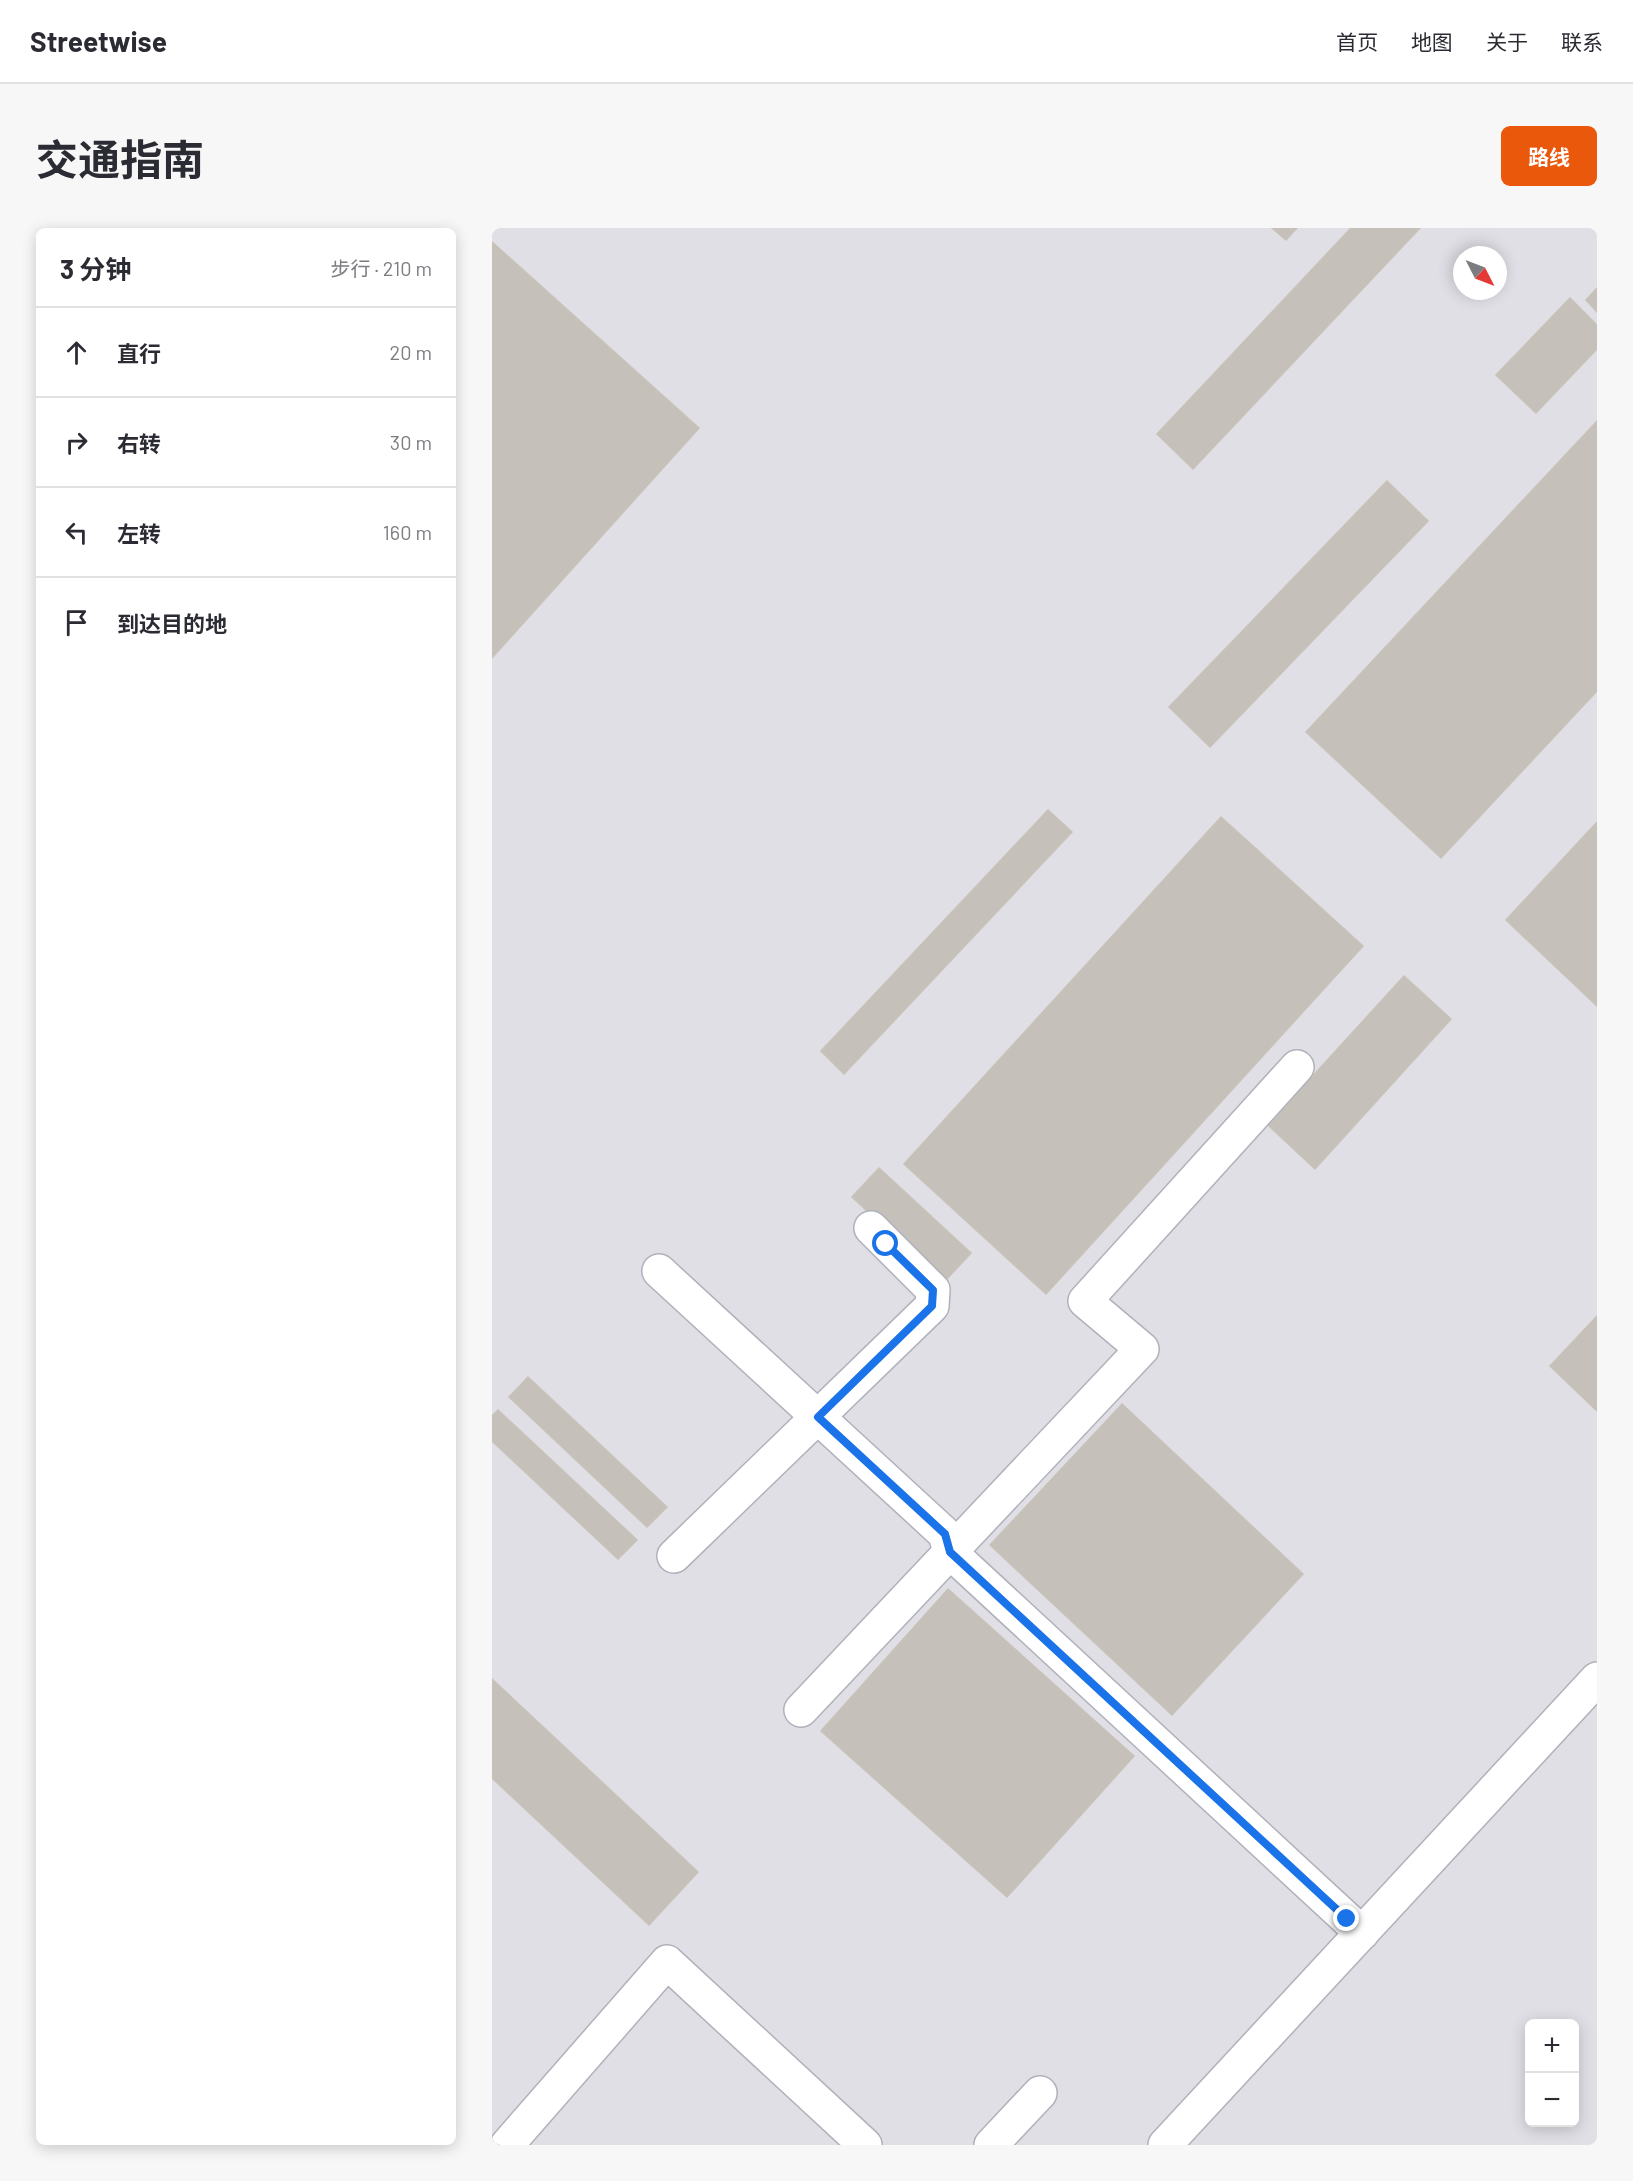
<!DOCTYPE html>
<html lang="zh">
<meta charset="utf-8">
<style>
:root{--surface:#fff;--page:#f7f7f7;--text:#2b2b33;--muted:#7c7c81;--line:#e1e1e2;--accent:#ea580c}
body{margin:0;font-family:Barlow,"Noto Sans SC",sans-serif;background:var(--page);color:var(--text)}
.controls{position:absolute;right:18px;bottom:18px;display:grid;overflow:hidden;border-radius:9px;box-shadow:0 3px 15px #0003}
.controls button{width:54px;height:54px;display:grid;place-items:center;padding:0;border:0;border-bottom:2px solid var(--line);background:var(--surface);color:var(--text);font:30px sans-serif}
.compass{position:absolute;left:961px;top:18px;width:54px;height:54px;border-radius:50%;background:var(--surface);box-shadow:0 3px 15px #0003;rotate:132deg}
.stop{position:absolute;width:18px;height:18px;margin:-14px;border:4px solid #1a73e8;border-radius:50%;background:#fff}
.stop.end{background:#1a73e8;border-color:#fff;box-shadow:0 2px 6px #0008}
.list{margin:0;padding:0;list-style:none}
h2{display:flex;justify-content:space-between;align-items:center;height:78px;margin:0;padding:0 24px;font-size:26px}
h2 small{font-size:20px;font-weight:400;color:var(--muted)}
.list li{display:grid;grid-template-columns:39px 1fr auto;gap:18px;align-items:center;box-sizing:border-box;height:90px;padding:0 24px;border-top:2px solid var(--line)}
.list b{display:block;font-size:22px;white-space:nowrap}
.list em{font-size:20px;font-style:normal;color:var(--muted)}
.icon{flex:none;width:33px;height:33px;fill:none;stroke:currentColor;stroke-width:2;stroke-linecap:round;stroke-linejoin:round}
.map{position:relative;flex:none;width:1105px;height:1917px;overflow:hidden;border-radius:9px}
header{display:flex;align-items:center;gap:36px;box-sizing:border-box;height:84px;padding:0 30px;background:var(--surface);border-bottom:2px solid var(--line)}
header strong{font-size:28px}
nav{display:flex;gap:33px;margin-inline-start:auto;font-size:21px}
.intro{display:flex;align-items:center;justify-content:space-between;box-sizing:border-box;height:144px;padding:0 36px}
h1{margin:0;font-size:42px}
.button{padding:15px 27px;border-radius:9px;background:var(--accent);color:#fff;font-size:21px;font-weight:700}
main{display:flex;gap:36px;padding:0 36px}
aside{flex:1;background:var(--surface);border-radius:9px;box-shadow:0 3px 15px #0003}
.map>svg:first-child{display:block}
</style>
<header>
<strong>Streetwise</strong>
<nav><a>首页</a><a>地图</a><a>关于</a><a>联系</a></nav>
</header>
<div class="intro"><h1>交通指南</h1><a class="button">路线</a></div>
<main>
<aside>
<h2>3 分钟<small>步行 · 210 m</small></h2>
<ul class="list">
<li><svg class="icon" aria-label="ahead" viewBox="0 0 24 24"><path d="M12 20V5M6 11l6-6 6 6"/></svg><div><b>直行</b></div><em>20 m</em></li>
<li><svg class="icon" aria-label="right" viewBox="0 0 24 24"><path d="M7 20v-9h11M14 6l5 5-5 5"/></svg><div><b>右转</b></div><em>30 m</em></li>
<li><svg class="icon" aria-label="left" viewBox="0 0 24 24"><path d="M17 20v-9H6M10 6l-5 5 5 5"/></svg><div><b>左转</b></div><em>160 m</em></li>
<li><svg class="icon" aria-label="arrive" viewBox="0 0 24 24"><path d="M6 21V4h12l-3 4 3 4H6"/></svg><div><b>到达目的地</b></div></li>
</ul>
</aside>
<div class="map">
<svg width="1105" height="1917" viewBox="0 0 1105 1917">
<rect width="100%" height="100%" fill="#ede5df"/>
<!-- industrial -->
<path fill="#e0dfe6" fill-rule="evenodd" d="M0,0H1105V1917H0ZM970,27H1006V63H970ZM1038,1796H1082V1894H1038Z"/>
<!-- building -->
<g fill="#c5c1ba" stroke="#c8c1b8" stroke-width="1.5">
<path d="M780,0H805L794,12Z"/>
<path d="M859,0H928L701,241L665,206Z"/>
<path d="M0,14L207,200L0,430Z"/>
<path d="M1105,60V84L1094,72Z"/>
<path d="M1078,70L1105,97V121L1044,185L1004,147Z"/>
<path d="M1105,193V463L949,630L814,504Z"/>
<path d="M895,253L936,293L718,519L677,479Z"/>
<path d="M556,582L580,604L352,846L329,823Z"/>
<path d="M729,589L871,718L554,1066L412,936Z"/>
<path d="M1105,594V778L1014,692Z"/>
<path d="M912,748L959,791L823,941L776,897Z"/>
<path d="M387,940L479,1025L452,1054L360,969Z"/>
<path d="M1105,1088V1183L1058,1138Z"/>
<path d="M36,1149L175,1279L155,1299L17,1169Z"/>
<path d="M630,1176L811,1346L680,1487L498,1317Z"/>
<path d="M6,1182L145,1312L126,1331L0,1213V1188Z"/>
<path d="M456,1361L642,1528L515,1669L329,1503Z"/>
<path d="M0,1451L206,1644L157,1697L0,1550Z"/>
</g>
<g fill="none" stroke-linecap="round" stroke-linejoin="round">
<defs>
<g id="minor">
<path d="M167,1043L453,1306L458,1324L870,1705"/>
<path d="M182,1328L440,1078L441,1062L379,1000"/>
<path d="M309,1482L650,1121L593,1073L805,839"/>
<path d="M15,1917L175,1734L373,1917"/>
<path d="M499,1917L548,1865"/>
<path d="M673,1917L1105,1451"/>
</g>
</defs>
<!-- minor casing -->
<use href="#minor" stroke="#afb2bb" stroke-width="36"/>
<!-- minor -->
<use href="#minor" stroke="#fff" stroke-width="33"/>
</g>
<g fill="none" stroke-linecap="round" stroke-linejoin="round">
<!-- route -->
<path stroke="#1a73e8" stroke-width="8" d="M394,1016L441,1062L440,1078L326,1189L453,1306L458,1324L855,1691"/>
</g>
</svg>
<div class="controls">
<button>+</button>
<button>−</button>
</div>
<svg class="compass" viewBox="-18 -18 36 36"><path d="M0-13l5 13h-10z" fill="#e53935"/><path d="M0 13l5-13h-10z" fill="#7c7c81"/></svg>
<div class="stop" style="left:394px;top:1016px"></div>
<div class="stop end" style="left:855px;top:1691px"></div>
</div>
</main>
